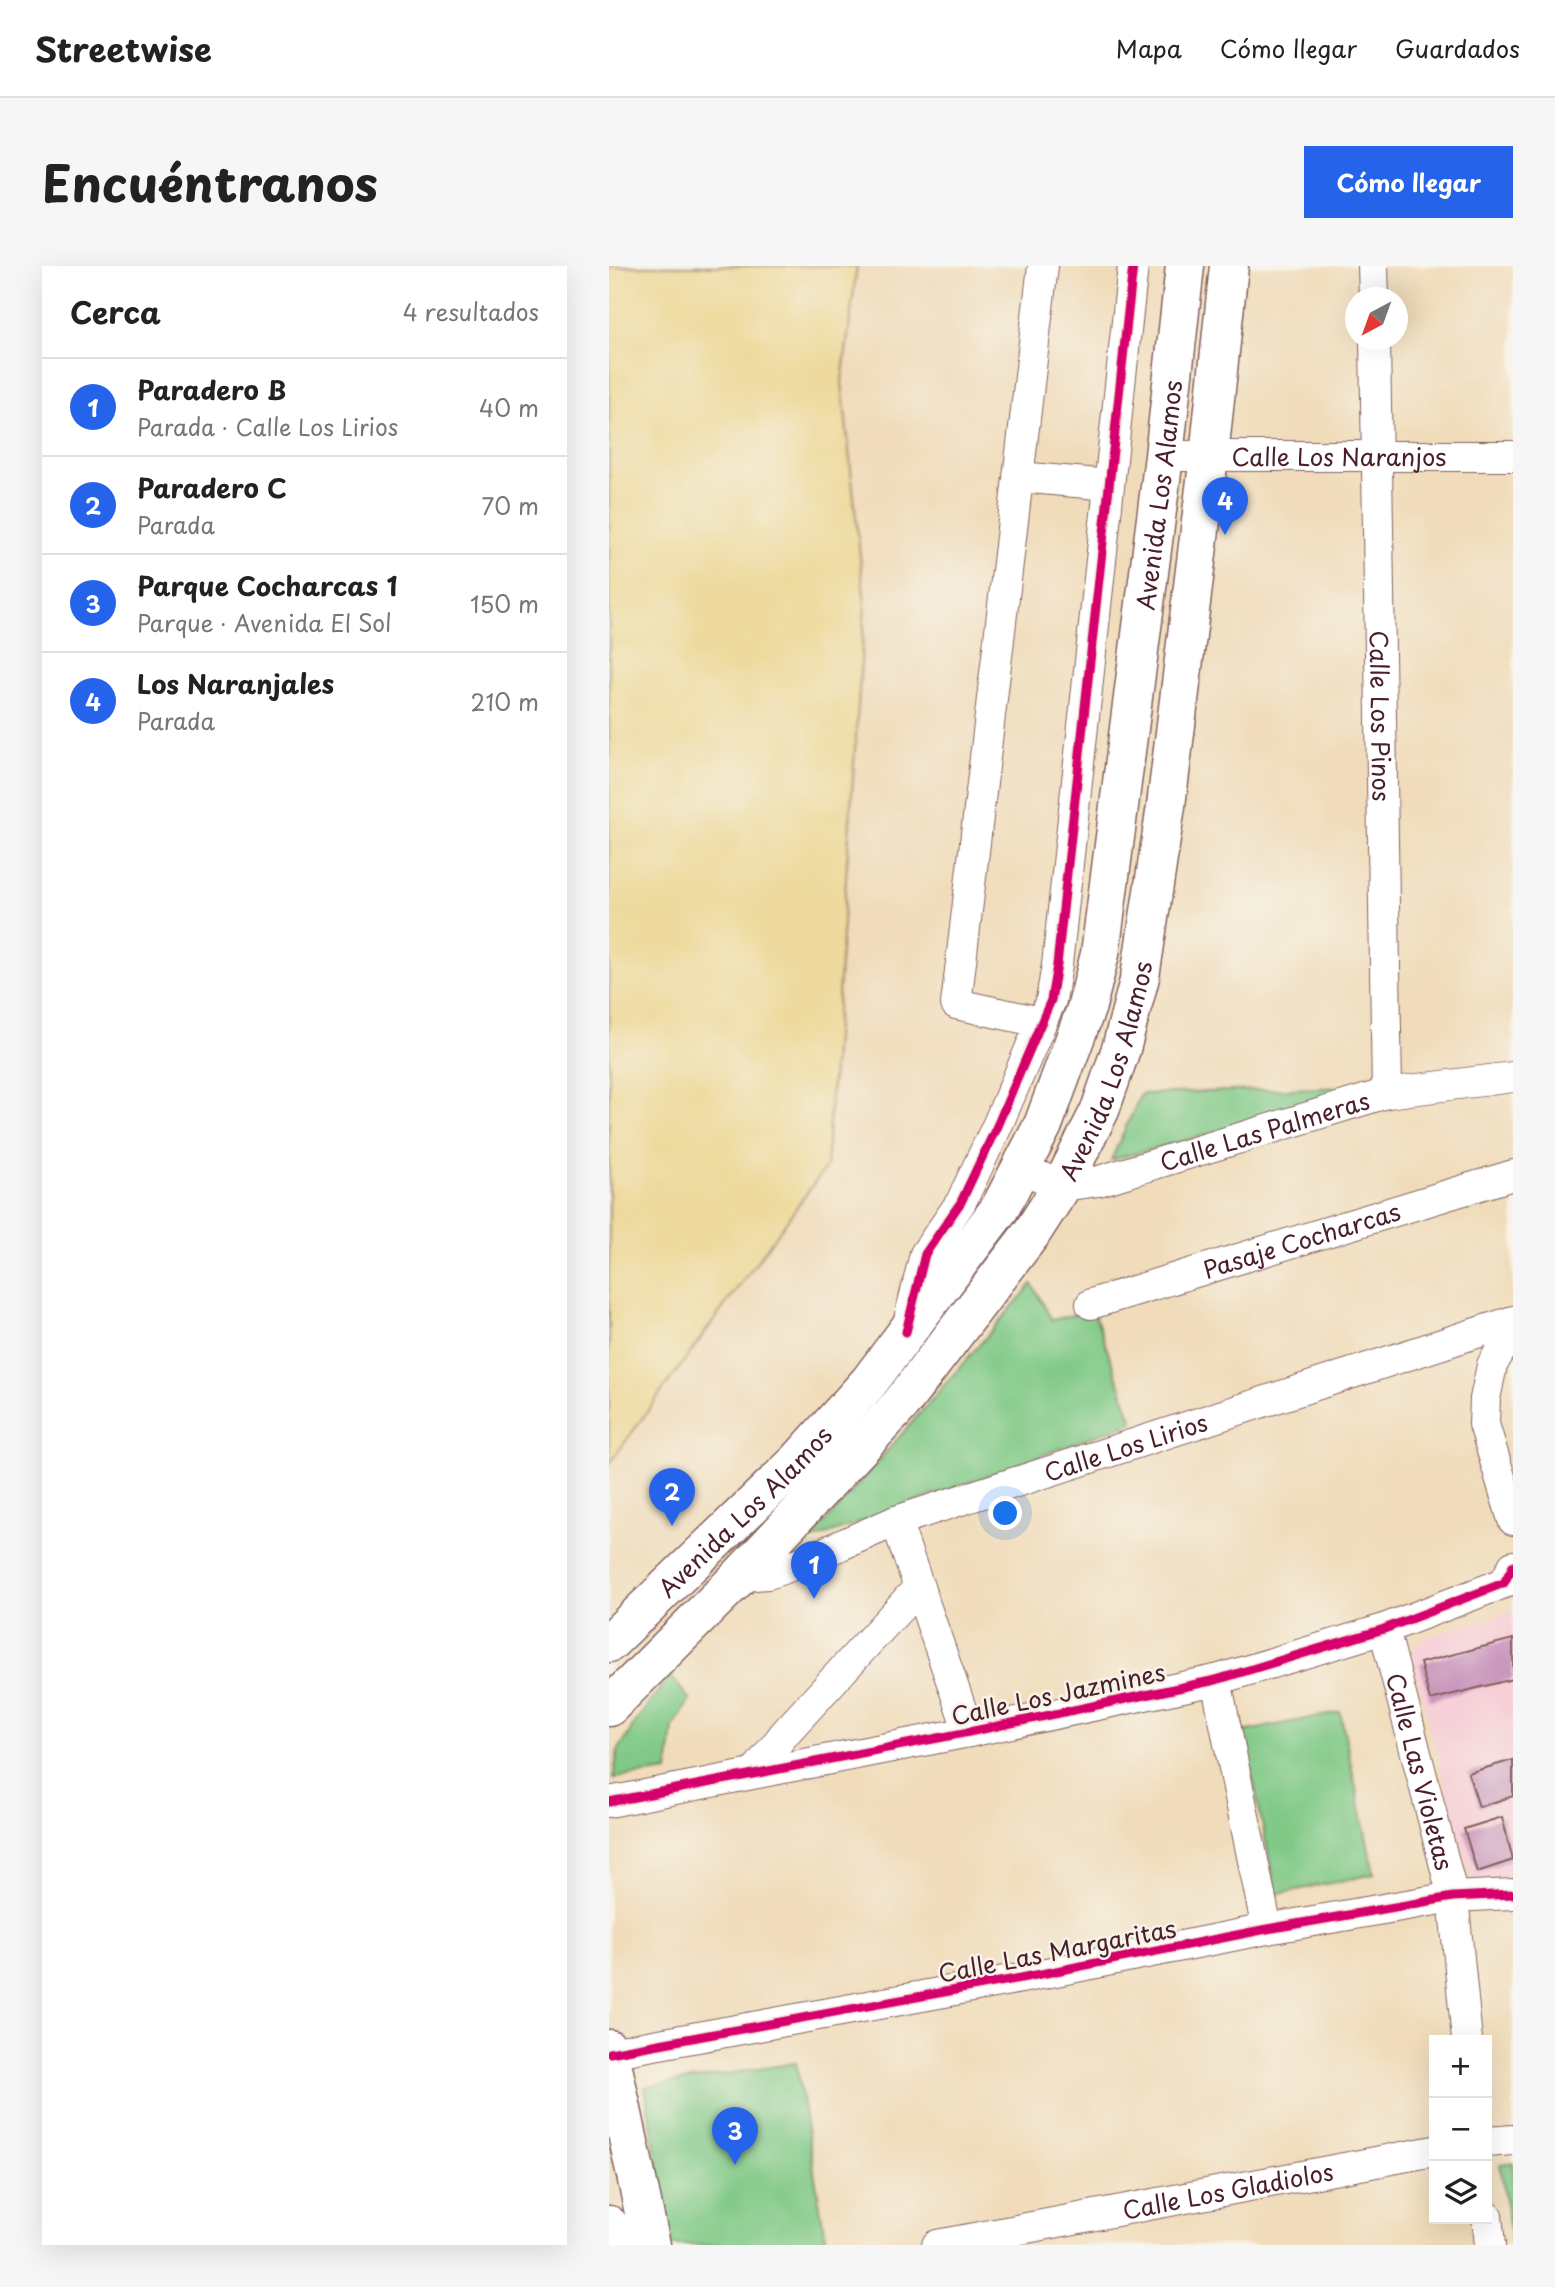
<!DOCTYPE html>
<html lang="es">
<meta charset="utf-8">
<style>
:root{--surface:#fff;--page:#f6f6f6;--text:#222;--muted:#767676;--line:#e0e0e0;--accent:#2563eb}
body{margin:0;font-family:"Playpen Sans",sans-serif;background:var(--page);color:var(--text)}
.controls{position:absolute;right:21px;bottom:21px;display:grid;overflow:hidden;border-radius:0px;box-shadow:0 7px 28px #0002}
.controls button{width:63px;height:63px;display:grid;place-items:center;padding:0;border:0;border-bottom:2px solid var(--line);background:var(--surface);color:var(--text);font:35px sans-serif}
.compass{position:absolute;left:736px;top:21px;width:63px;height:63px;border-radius:50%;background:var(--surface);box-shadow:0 7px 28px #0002;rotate:221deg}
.you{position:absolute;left:397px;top:1248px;width:24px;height:24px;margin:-18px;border:5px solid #fff;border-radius:50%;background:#1a73e8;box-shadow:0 0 0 10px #1a73e833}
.badge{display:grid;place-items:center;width:46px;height:46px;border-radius:50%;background:var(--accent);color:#fff;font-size:23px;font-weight:700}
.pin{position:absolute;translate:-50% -58px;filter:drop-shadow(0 2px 4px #0008)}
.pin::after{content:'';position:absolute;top:37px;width:24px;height:21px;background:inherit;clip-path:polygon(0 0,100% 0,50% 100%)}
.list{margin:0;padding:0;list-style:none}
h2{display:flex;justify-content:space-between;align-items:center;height:91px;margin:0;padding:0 28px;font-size:30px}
h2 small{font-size:23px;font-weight:400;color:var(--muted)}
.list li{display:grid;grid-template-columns:46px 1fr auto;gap:21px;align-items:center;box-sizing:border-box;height:98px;padding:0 28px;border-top:2px solid var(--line)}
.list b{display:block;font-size:26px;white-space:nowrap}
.list p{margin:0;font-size:23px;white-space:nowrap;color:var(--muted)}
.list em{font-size:23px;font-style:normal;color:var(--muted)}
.icon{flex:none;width:38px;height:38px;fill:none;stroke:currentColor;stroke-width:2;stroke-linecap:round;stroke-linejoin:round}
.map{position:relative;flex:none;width:904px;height:1979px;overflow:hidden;border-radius:0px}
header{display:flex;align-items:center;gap:42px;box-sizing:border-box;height:98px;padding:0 35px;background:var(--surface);border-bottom:2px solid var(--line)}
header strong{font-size:33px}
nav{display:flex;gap:38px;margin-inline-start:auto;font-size:24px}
.intro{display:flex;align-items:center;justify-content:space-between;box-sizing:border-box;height:168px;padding:0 42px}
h1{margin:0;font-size:49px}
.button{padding:18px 32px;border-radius:0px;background:var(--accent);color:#fff;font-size:24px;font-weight:700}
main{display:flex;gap:42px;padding:0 42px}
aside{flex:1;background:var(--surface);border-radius:0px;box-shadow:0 7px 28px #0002}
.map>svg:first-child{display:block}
</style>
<header>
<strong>Streetwise</strong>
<nav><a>Mapa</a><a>Cómo llegar</a><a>Guardados</a></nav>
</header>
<div class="intro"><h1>Encuéntranos</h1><a class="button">Cómo llegar</a></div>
<main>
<aside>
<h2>Cerca<small>4 resultados</small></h2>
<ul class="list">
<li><span class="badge">1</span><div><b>Paradero B</b><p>Parada · Calle Los Lirios</p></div><em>40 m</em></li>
<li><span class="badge">2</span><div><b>Paradero C</b><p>Parada</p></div><em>70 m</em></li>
<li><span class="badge">3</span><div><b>Parque Cocharcas 1</b><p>Parque · Avenida El Sol</p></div><em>150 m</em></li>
<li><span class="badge">4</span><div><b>Los Naranjales</b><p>Parada</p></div><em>210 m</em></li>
</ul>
</aside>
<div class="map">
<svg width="904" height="1979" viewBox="0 0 904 1979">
<rect width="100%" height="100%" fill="#f7f3e8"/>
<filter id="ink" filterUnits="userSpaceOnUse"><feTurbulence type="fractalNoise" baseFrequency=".0143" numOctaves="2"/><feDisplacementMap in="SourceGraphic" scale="14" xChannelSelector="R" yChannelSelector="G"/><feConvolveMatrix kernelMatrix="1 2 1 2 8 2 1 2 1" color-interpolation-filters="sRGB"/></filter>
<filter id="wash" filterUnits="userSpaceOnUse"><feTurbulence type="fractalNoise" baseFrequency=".00686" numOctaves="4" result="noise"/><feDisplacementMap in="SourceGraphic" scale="28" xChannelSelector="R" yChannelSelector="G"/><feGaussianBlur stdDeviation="1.57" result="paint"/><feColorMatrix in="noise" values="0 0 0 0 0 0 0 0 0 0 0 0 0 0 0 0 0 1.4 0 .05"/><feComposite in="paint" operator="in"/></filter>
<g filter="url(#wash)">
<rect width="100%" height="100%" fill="#f0dcba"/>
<!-- built -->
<path fill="#f6cfd7" d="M904,1345V1614L862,1616L802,1389L814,1372Z"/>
<!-- green -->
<g fill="#80c986" stroke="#657458" stroke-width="2">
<path d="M742,821L744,828L736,833L502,894L532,828Z"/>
<path d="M423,1018L443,1054L484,1044L524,1156L200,1275Z"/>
<path d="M61,1409L81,1434L64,1461L59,1505L4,1512L9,1485L30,1451Z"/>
<path d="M731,1446L765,1608L668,1628L634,1466Z"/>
<path d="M187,1797L217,1977L202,1979H62L36,1821Z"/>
<path d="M904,1897V1979H903L891,1898Z"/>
</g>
<!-- sand -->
<path fill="#eeda9e" stroke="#9c7c64" stroke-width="2" d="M0,0H248L233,116L256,339L217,901L0,1198Z"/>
<g id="blocks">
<!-- building -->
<g fill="#ca98bd">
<path d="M904,1373V1413L821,1434L811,1397Z"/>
<path d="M904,1494V1530L870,1541L859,1507Z"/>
<path d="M893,1551L904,1594L868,1606L855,1563Z"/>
</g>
</g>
</g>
<g filter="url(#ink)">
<use href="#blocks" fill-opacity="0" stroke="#84615d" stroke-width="2"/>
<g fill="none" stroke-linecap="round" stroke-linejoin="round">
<defs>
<g id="street">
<path d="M764,0L765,32"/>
<path id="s1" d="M766,74L778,827"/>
<path id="s2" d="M555,190H904"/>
<path d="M410,211L500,219"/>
<path d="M432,756L347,738L434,0"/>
<path id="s3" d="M411,902L453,920L490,915L778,827L904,811"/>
<path id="s4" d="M482,1038L904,909"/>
<path d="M299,1058L316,988L352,936L388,860L442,734L448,699L524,0"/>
<path d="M904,1063L883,1099L876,1133L875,1158L904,1254"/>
<path d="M287,1255L360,1466"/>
<path id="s5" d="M131,1310L159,1308L193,1296L287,1255L904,1055"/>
<path id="s6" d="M775,1363L844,1631L858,1774"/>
<path d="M607,1414L658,1663"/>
<path d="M145,1507L176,1467L310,1321"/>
<path d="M0,1536L360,1466L607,1414L775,1363L895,1317L904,1300"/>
<path d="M1,1787L412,1712L658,1663L844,1631L904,1628"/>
<path d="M878,1876L904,1874"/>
<path d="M878,1950L881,1979"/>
<path id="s7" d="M328,1979L825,1885"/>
</g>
<g id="secondary">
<path id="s8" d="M0,1377L189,1195L260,1116L391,942L434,859L478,740L491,688L555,190L576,0"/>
<path id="s9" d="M0,1441L131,1310L291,1139L422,968L453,920L491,844L512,783L531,711L557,540L600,190L620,0"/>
<path d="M0,1783L42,1979"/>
<path d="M0,1959L4,1979"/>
</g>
</defs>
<!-- street casing -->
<use href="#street" stroke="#84615d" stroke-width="32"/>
<!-- secondary casing -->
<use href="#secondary" stroke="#84615d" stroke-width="41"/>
<!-- street -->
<use href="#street" stroke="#fff" stroke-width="30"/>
<!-- secondary -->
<use href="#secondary" stroke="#fff" stroke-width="38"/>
<defs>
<g id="cycleway">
<path d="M297,1066L316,988L352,936L388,860L442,734L448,699L524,0"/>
<path d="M0,1536L360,1466L607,1414L775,1363L895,1317L904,1300"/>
<path d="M1,1787L412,1712L658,1663L844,1631L904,1628"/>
</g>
</defs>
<!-- cycleway casing -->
<use href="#cycleway" stroke="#f7f3e8" stroke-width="13"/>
<!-- cycleway -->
<use href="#cycleway" stroke="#d6006c" stroke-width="9"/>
</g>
</g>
<g text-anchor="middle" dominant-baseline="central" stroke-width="5" stroke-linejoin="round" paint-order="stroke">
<!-- street labels -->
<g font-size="24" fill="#4a1f2b" stroke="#f7f3e8">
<text stroke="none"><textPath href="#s2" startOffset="175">Calle Los Naranjos</textPath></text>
<text stroke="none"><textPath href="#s8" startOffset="1323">Avenida Los Alamos</textPath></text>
<text stroke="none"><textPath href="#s1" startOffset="376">Calle Los Pinos</textPath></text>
<text stroke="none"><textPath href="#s9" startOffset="816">Avenida Los Alamos</textPath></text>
<text stroke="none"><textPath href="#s3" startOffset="256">Calle Las Palmeras</textPath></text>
<text stroke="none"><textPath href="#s4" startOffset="220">Pasaje Cocharcas</textPath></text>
<text stroke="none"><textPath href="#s5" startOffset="408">Calle Los Lirios</textPath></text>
<text stroke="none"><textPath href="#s8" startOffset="189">Avenida Los Alamos</textPath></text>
<text transform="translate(449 1427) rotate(-12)">Calle Los Jazmines</text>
<text stroke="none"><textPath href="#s6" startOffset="147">Calle Las Violetas</textPath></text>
<text transform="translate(448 1684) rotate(-11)">Calle Las Margaritas</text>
<text stroke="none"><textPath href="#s7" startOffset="296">Calle Los Gladiolos</textPath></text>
</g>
</g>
</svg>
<div class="controls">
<button>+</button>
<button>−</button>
<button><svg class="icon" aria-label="layers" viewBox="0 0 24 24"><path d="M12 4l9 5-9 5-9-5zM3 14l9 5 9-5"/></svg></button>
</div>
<svg class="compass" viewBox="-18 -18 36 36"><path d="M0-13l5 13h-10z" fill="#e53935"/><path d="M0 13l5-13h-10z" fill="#767676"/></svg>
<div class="you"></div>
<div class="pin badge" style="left:205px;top:1333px">1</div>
<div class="pin badge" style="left:63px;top:1260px">2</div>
<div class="pin badge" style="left:126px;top:1899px">3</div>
<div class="pin badge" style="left:616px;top:269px">4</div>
</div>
</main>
